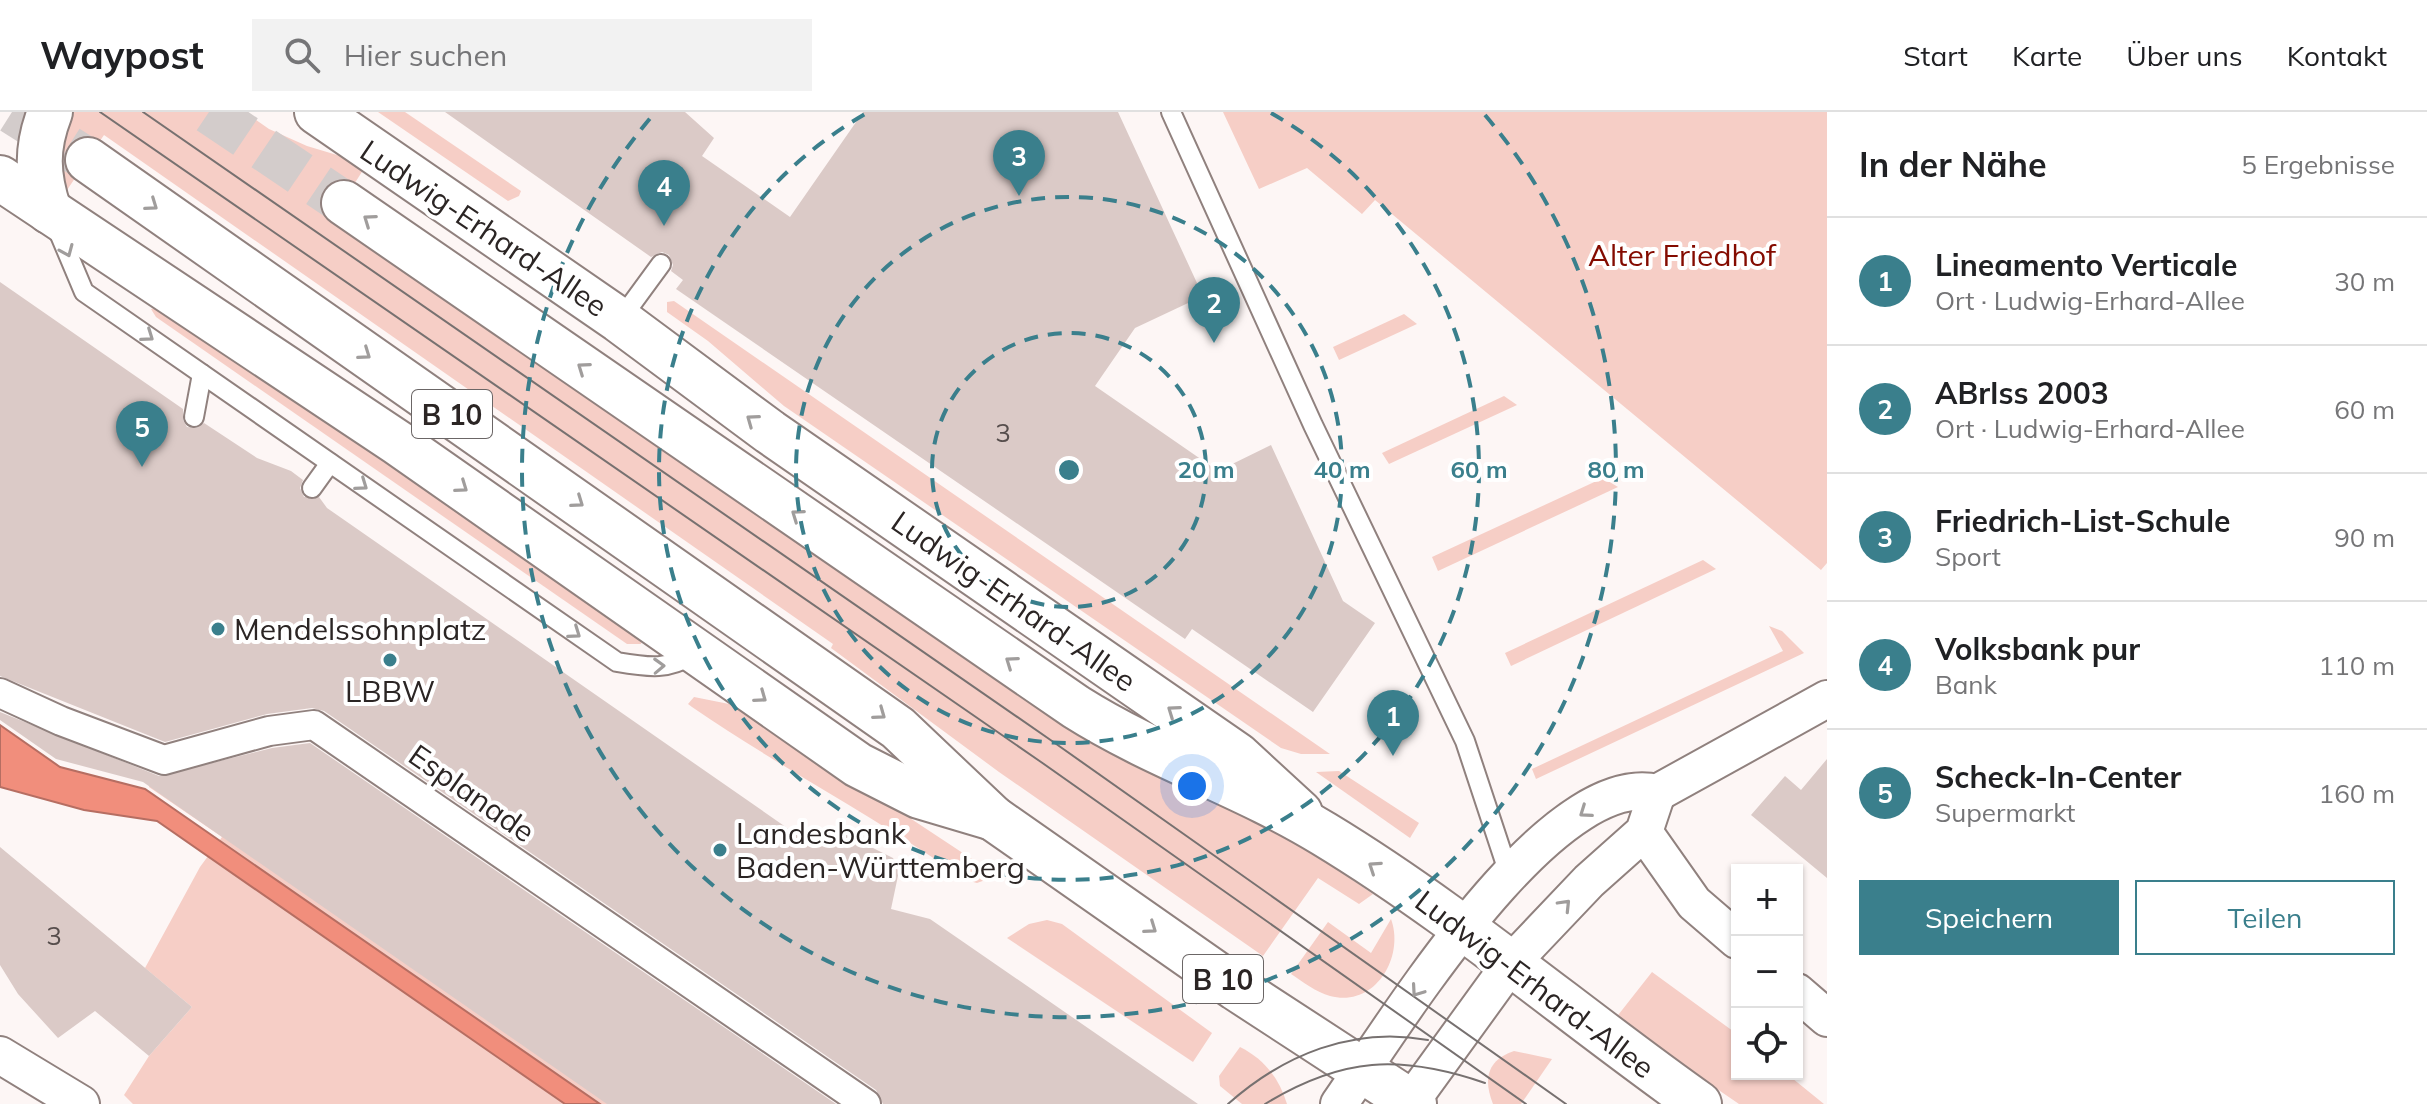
<!DOCTYPE html>
<html lang="de">
<meta charset="utf-8">
<style>
:root{--surface:#fff;--page:#f2f2f2;--text:#202124;--muted:#757577;--line:#e0e0e0;--accent:#3a7f8c}
body{margin:0;font-family:Mulish,sans-serif;background:var(--page);color:var(--text)}
.controls{position:absolute;right:24px;bottom:24px;display:grid;overflow:hidden;border-radius:0px;box-shadow:0 2px 6px #0004}
.controls button{width:72px;height:72px;display:grid;place-items:center;padding:0;border:0;border-bottom:2px solid var(--line);background:var(--surface);color:var(--text);font:40px sans-serif}
.you{position:absolute;left:1192px;top:674px;width:28px;height:28px;margin:-20px;border:6px solid #fff;border-radius:50%;background:#1a73e8;box-shadow:0 0 0 12px #1a73e833}
.badge{display:grid;place-items:center;width:52px;height:52px;border-radius:50%;background:var(--accent);color:#fff;font-size:26px;font-weight:700}
.pin{position:absolute;translate:-50% -66px;filter:drop-shadow(0 2px 4px #0008)}
.pin::after{content:'';position:absolute;top:42px;width:28px;height:24px;background:inherit;clip-path:polygon(0 0,100% 0,50% 100%)}
.list{margin:0;padding:0;list-style:none}
h2{display:flex;justify-content:space-between;align-items:center;height:104px;margin:0;padding:0 32px;font-size:34px}
h2 small{font-size:26px;font-weight:400;color:var(--muted)}
.list li{display:grid;grid-template-columns:52px 1fr auto;gap:24px;align-items:center;box-sizing:border-box;height:128px;padding:0 32px;border-top:2px solid var(--line)}
.list b{display:block;font-size:30px;white-space:nowrap}
.list p{margin:0;font-size:26px;white-space:nowrap;color:var(--muted)}
.list em{font-size:26px;font-style:normal;color:var(--muted)}
.actions{display:flex;gap:16px;padding:24px 32px}
.actions a{flex:1;padding:18px 0;border:2px solid var(--accent);border-radius:0px;text-align:center;font-size:28px;color:var(--accent)}
.actions .main{background:var(--accent);color:#fff}
.icon{flex:none;width:44px;height:44px;fill:none;stroke:currentColor;stroke-width:2;stroke-linecap:round;stroke-linejoin:round}
.map{position:relative;flex:none;width:1827px;height:992px;overflow:hidden}
header{display:flex;align-items:center;gap:48px;box-sizing:border-box;height:112px;padding:0 40px;background:var(--surface);border-bottom:2px solid var(--line)}
header strong{font-size:38px}
nav{display:flex;gap:44px;margin-inline-start:auto;font-size:28px}
.search{width:560px;height:72px;background:var(--page);display:flex;align-items:center;gap:20px;box-sizing:border-box;padding:0 28px;border-radius:0px;color:var(--muted);font-size:30px}
main{display:flex}
aside{flex:1;background:var(--surface)}
.map>svg:first-child{display:block}
</style>
<header>
<strong>Waypost</strong>
<div class="search"><svg class="icon" aria-label="search" viewBox="0 0 24 24"><circle cx="10" cy="10" r="6"/><path d="M15 15l6 6"/></svg>Hier suchen</div>
<nav><a>Start</a><a>Karte</a><a>Über uns</a><a>Kontakt</a></nav>
</header>
<main>
<div class="map">
<svg width="1827" height="992" viewBox="0 0 1827 992">
<rect width="100%" height="100%" fill="#fdf6f5"/>
<!-- green -->
<g fill="#f6cec6">
<path d="M74,0H245L269,17L307,34L367,52L331,108L1263,707L1373,782L1359,792L1318,766L1263,844L999,660L831,536L833,532L104,23L63,84L60,28Z"/>
<path d="M378,0H405L521,79L519,84L508,89Z"/>
<path d="M1223,0H1827V451L1821,458L1375,88L1362,102L1307,56L1259,77Z"/>
<path d="M674,189L1330,642H1301L1281,636L784,294L708,229L667,200V190Z"/>
<path d="M156,196L280,276L643,525L641,532H627L156,205L151,197Z"/>
<path d="M1404,202L1417,212L1339,248L1333,235Z"/>
<path d="M1504,284L1517,293L1389,352L1382,341Z"/>
<path d="M1603,366L1618,375L1438,459L1432,445Z"/>
<path d="M1703,448L1716,457L1511,554L1505,541Z"/>
<path d="M1769,514L1782,519L1804,541L1536,667L1532,657L1783,539Z"/>
<path d="M694,585L729,592L757,605L987,757L988,767L977,771L966,768C877,706 781,656 692,595L688,592Z"/>
<path d="M1339,659L1419,711L1410,726L1316,660Z"/>
<path d="M149,671L785,992H133L124,983L149,944L192,895L145,856L200,755L222,725L149,675Z"/>
<path d="M1391,807C1405,845 1375,896 1330,884C1316,880 1303,870 1291,862L1328,810L1371,841Z"/>
<path d="M1047,808L1062,812L1212,921L1193,950L1007,826L1029,812Z"/>
<path d="M1652,860L1737,922V962H1787L1824,992H1739L1615,907Z"/>
<path d="M1240,935C1264,947 1279,966 1287,992H1242L1220,974L1219,964Z"/>
<path d="M1514,939L1552,947L1521,992H1493C1483,967 1487,948 1514,939Z"/>
</g>
<!-- water -->
<path fill="#f18e7c" stroke="#b66e62" stroke-width="2" d="M0,613L60,655L145,677L600,992H565L157,709L84,698L0,675Z"/>
<!-- building -->
<g fill="#dbcac7">
<path d="M445,0H685L714,26L702,44L790,105L863,0H1118L1203,184L1135,216L1095,274L1218,359L1271,333L1343,489L1375,511L1313,600L1192,517L1185,527L676,177L683,168L671,159L673,153L669,143L662,140L651,145Z"/>
<path d="M0,170L183,297V308L187,315L197,316L204,311L257,346L291,359L303,368L300,376L304,385H319L327,396L816,736L845,712L867,733L893,746L899,759L891,797L930,807L1198,992H883L876,978L324,599L312,596L267,602L165,630L0,564Z"/>
<path d="M0,600L159,664L272,636L310,631L836,992H607L143,670L56,647L0,608Z"/>
<path d="M1827,647V766L1751,703L1785,664L1801,678Z"/>
<path d="M0,735L192,895L149,944L95,899L58,926L18,882L0,853Z"/>
</g>
<g fill="none" stroke-linecap="round" stroke-linejoin="round">
<!-- primary-tunnel -->
<g stroke="#d3cccb" stroke-width="44" stroke-dasharray="44 22" stroke-linecap="butt">
<path d="M12,0L88,48"/>
<path d="M209,0L344,91"/>
</g>
<defs>
<g id="service">
<path d="M1171,0L1313,313L1465,629L1509,762"/>
<path d="M57,116L84,180L617,550C652,556 666,558 697,541"/>
<path d="M620,208L661,152"/>
<path d="M194,305L202,262"/>
<path d="M312,376L330,351"/>
</g>
<path id="pedestrian" d="M0,581L61,609L164,648L269,619L314,613L866,992"/>
<g id="minor">
<path d="M1644,720L1694,791L1737,828"/>
<path d="M1797,880L1827,906"/>
<path d="M0,943L81,992"/>
<path d="M1339,992C1393,915 1550,656 1657,681L1827,587"/>
<path d="M1409,992L1512,850L1589,769L1644,720L1657,681"/>
</g>
<g id="secondary">
<path d="M317,0L619,208L770,320L1237,643L1300,701"/>
<path d="M0,66L398,331L858,653L919,684L993,706"/>
<path d="M49,99C37,62 36,36 50,0"/>
</g>
<g id="primary">
<path d="M88,48L898,616L993,706L1236,876L1414,992"/>
<path d="M344,91L1076,595C1155,645 1244,673 1324,722C1456,802 1573,903 1699,992"/>
</g>
</defs>
<!-- service casing -->
<use href="#service" stroke="#90817e" stroke-width="22"/>
<!-- pedestrian casing -->
<use href="#pedestrian" stroke="#90817e" stroke-width="32"/>
<!-- minor casing -->
<use href="#minor" stroke="#90817e" stroke-width="40"/>
<!-- secondary casing -->
<use href="#secondary" stroke="#90817e" stroke-width="48"/>
<!-- primary casing -->
<use href="#primary" stroke="#90817e" stroke-width="48"/>
<!-- service -->
<use href="#service" stroke="#fff" stroke-width="18"/>
<!-- pedestrian -->
<use href="#pedestrian" stroke="#fff" stroke-width="28"/>
<!-- minor -->
<use href="#minor" stroke="#fff" stroke-width="36"/>
<!-- secondary -->
<use href="#secondary" stroke="#fff" stroke-width="44"/>
<!-- primary -->
<use href="#primary" stroke="#fff" stroke-width="44"/>
<!-- tram -->
<g stroke="#777170" stroke-width="2">
<path d="M100,0L1041,650L1526,992"/>
<path d="M143,0L1052,629L1566,992"/>
<path d="M1228,992C1283,943 1353,914 1428,928"/>
<path d="M1265,992C1342,945 1400,942 1485,971"/>
</g>
</g>
<!-- one-way arrows -->
<defs><path id="oneway-chevron" d="M-2-3.5L2.5 0L-2 3.5" fill="none" stroke-width="1.6" stroke-linecap="round" stroke-linejoin="round" transform="scale(2)"/></defs>
<g stroke="#a09d9c">
<use href="#oneway-chevron" transform="translate(152 93) rotate(35)"/>
<use href="#oneway-chevron" transform="translate(369 108) rotate(-145)"/>
<use href="#oneway-chevron" transform="translate(67 139) rotate(67)"/>
<use href="#oneway-chevron" transform="translate(148 224) rotate(35)"/>
<use href="#oneway-chevron" transform="translate(365 242) rotate(35)"/>
<use href="#oneway-chevron" transform="translate(583 256) rotate(-145)"/>
<use href="#oneway-chevron" transform="translate(752 308) rotate(-144)"/>
<use href="#oneway-chevron" transform="translate(362 373) rotate(35)"/>
<use href="#oneway-chevron" transform="translate(462 375) rotate(35)"/>
<use href="#oneway-chevron" transform="translate(578 390) rotate(35)"/>
<use href="#oneway-chevron" transform="translate(797 403) rotate(-145)"/>
<use href="#oneway-chevron" transform="translate(575 521) rotate(35)"/>
<use href="#oneway-chevron" transform="translate(1011 550) rotate(-145)"/>
<use href="#oneway-chevron" transform="translate(659 554) rotate(-2)"/>
<use href="#oneway-chevron" transform="translate(761 585) rotate(36)"/>
<use href="#oneway-chevron" transform="translate(1173 599) rotate(-145)"/>
<use href="#oneway-chevron" transform="translate(880 602) rotate(36)"/>
<use href="#oneway-chevron" transform="translate(1585 700) rotate(145)"/>
<use href="#oneway-chevron" transform="translate(1374 755) rotate(-146)"/>
<use href="#oneway-chevron" transform="translate(1565 793) rotate(-46)"/>
<use href="#oneway-chevron" transform="translate(1151 816) rotate(35)"/>
<use href="#oneway-chevron" transform="translate(1417 879) rotate(125)"/>
</g>
<!-- distance rings -->
<g fill="none" stroke="#3a7f8c" stroke-width="4" stroke-dasharray="14 10">
<circle cx="1069" cy="358" r="137"/>
<circle cx="1069" cy="358" r="273"/>
<path d="M1271 1A410 410 0 1 1 867 1"/>
<path d="M1485 3A547 547 0 1 1 653 3"/>
</g>
<!-- markers -->
<g fill="#3a7f8c" stroke="#fff" stroke-width="3">
<circle cx="218" cy="517" r="8"/>
<circle cx="390" cy="548" r="8"/>
<circle cx="720" cy="738" r="8"/>
</g>
<g text-anchor="middle" dominant-baseline="central" stroke-width="8" stroke-linejoin="round" paint-order="stroke">
<!-- number labels -->
<g font-size="26" fill="#574e4d">
<text x="1003" y="320">3</text>
<text x="54" y="823">3</text>
</g>
<!-- shield labels -->
<g fill="#fff" stroke="#6b6666" stroke-width="2">
<rect x="412" y="278" width="80" height="48" rx="6"/>
<rect x="1183" y="843" width="80" height="48" rx="6"/>
</g>
<g font-size="28" font-weight="bold" fill="#2b2524">
<text x="452" y="302">B 10</text>
<text x="1223" y="867">B 10</text>
</g>
<!-- street labels -->
<g font-size="30" fill="#2b2524" stroke="#fff">
<text transform="translate(484 116) rotate(34)">Ludwig-Erhard-Allee</text>
<text transform="translate(1014 489) rotate(35)">Ludwig-Erhard-Allee</text>
<text transform="translate(472 681) rotate(35)">Esplanade</text>
<text transform="translate(1535 872) rotate(37)">Ludwig-Erhard-Allee</text>
</g>
<!-- park labels -->
<g font-size="30" fill="#840b00" stroke="#fff">
<text x="1682" y="143">Alter Friedhof</text>
</g>
<!-- poi labels -->
<g font-size="30" fill="#2b2524" stroke="#fff" text-anchor="start">
<text x="234" y="517">Mendelssohnplatz</text>
<text x="390" y="579" text-anchor="middle">LBBW</text>
<text x="736" y="721">Landesbank<tspan x="736" dy="34">Baden-Württemberg</tspan></text>
</g>
</g>
<circle cx="1069" cy="358" r="12" fill="#3a7f8c" stroke="#fff" stroke-width="4"/>
<g font-size="24" text-anchor="middle" font-weight="bold" fill="#3a7f8c" stroke="#fff" stroke-width="8" stroke-linejoin="round" paint-order="stroke">
<text x="1206" y="366">20 m</text>
<text x="1342" y="366">40 m</text>
<text x="1479" y="366">60 m</text>
<text x="1616" y="366">80 m</text>
</g>
</svg>
<div class="controls">
<button>+</button>
<button>−</button>
<button><svg class="icon" aria-label="locate" viewBox="0 0 24 24"><circle cx="12" cy="12" r="6"/><path d="M12 2v4M12 18v4M2 12h4M18 12h4"/></svg></button>
</div>
<div class="you"></div>
<div class="pin badge" style="left:1393px;top:644px">1</div>
<div class="pin badge" style="left:1214px;top:231px">2</div>
<div class="pin badge" style="left:1019px;top:84px">3</div>
<div class="pin badge" style="left:664px;top:114px">4</div>
<div class="pin badge" style="left:142px;top:355px">5</div>
</div>
<aside>
<h2>In der Nähe<small>5 Ergebnisse</small></h2>
<ul class="list">
<li><span class="badge">1</span><div><b>Lineamento Verticale</b><p>Ort · Ludwig-Erhard-Allee</p></div><em>30 m</em></li>
<li><span class="badge">2</span><div><b>ABrIss 2003</b><p>Ort · Ludwig-Erhard-Allee</p></div><em>60 m</em></li>
<li><span class="badge">3</span><div><b>Friedrich-List-Schule</b><p>Sport</p></div><em>90 m</em></li>
<li><span class="badge">4</span><div><b>Volksbank pur</b><p>Bank</p></div><em>110 m</em></li>
<li><span class="badge">5</span><div><b>Scheck-In-Center</b><p>Supermarkt</p></div><em>160 m</em></li>
</ul>
<div class="actions"><a class="main">Speichern</a><a>Teilen</a></div>
</aside>
</main>
